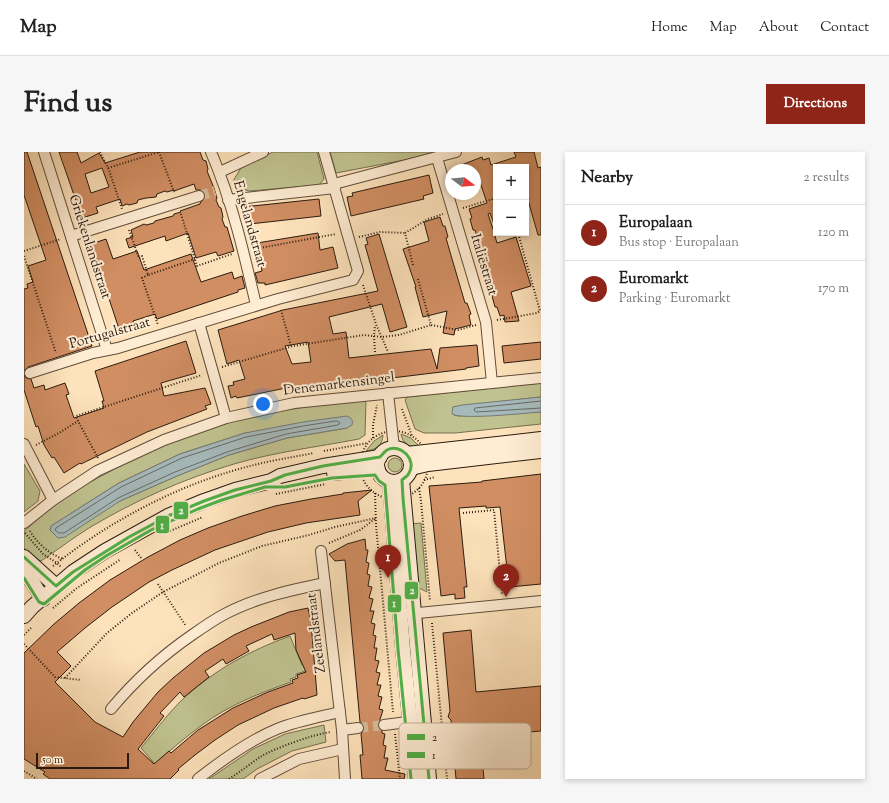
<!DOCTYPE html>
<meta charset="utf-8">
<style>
:root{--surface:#fff;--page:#f6f6f6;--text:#222;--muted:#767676;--line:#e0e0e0;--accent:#8f2418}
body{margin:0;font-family:"Sorts Mill Goudy",serif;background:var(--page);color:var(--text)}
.controls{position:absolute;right:12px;top:12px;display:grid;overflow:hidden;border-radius:0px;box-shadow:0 2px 6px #0003}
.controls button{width:36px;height:36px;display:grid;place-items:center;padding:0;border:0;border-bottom:1px solid var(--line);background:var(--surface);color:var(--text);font:20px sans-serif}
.compass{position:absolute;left:421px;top:12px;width:36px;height:36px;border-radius:50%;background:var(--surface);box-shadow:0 2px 6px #0003;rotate:106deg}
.scale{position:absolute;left:12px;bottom:10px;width:93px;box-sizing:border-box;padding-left:4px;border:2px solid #2b1b0e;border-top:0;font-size:11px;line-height:14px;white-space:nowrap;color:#2b1b0e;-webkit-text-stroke:3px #feecd3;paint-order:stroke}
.you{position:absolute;left:239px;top:252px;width:14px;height:14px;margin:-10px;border:3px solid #fff;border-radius:50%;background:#1a73e8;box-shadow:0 0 0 6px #1a73e833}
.badge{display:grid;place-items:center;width:26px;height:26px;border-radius:50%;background:var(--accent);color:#fff;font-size:13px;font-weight:700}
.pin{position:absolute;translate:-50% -33px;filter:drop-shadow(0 1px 2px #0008)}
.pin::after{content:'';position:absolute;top:21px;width:14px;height:12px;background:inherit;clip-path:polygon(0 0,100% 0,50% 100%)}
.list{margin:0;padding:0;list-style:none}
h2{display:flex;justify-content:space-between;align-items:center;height:52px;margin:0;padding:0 16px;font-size:17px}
h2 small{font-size:13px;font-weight:400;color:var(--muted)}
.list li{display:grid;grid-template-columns:26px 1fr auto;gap:12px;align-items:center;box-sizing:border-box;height:56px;padding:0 16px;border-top:1px solid var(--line)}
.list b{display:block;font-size:15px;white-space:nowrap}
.list p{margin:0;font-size:13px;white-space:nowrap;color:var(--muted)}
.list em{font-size:13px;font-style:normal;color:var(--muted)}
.map{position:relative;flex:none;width:517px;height:627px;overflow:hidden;border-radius:0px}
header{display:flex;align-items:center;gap:24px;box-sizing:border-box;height:56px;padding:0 20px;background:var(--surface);border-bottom:1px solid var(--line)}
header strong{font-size:19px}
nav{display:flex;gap:22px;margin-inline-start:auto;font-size:14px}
.intro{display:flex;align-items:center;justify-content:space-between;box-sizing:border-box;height:96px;padding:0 24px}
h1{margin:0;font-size:28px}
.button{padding:10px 18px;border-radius:0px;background:var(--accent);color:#fff;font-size:14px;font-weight:700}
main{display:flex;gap:24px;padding:0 24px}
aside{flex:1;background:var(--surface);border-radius:0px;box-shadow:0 2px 6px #0003}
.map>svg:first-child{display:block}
</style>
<header>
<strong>Map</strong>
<nav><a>Home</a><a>Map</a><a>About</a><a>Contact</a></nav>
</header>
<div class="intro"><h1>Find us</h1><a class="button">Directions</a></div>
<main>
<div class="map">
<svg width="517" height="627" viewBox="0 0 517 627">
<rect width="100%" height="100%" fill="#fde2bb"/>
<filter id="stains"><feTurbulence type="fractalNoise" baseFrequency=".005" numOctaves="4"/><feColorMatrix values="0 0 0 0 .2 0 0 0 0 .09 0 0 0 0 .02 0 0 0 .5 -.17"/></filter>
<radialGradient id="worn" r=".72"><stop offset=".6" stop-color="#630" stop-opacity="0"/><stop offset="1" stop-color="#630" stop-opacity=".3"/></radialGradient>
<!-- green -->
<g fill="#c0c390" stroke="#766f4f" fill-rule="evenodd">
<path d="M249,0H293L300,27L295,33L225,39L211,35L209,29L217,16Z"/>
<path d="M306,0H410L391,6L312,21Z"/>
<path d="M517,231V245L429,255L430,263L434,264L517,260V272L431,281H400L391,277L381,248L383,245Z"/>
<path d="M342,248L341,283L335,287C293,295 251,300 210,312C159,327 110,349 65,376C49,386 33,398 17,409L10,406L0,396V379L42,343L96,314L144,291L221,265L282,255ZM323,276L263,286L205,303L153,324L96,349L26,378L27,374L95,331L156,302L221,281Z"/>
<path d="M377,282L387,286L396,295C386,295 379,293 377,282Z"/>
<path d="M359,283C358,294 353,297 342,299L350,289Z"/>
<circle cx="371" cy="313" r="7"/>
<path d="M0,312L16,339L14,349L0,360Z"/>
<path d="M397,371L403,440L393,435L386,372Z"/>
<path d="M266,484L278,513L290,511L291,516L272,522V525L266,527L267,530C236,541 205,553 178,573C162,585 146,598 131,612L117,596C131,579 145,560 161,545C192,517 227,498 266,484Z"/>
<path d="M300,573L302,590L268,599L233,617L219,627H185L229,597L261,582Z"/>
</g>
<!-- water -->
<g fill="#a6babc" stroke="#757a76">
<path d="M517,245V260C502,261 439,268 428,262L429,255L438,253Z"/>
<path d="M323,264C328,266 329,268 328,273L323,276L263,286L205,303L153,324L96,349L41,385L34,386L26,378L27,374L95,331L156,302L221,281L279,270Z"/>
</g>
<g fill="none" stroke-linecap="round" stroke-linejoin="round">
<!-- shore -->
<g stroke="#686a65" stroke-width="1">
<path d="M517,249L451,256L450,258L452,260L517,256"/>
<path d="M313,269L316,271L314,273L262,282L203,300L151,320L94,346L40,381H35L31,378L32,376L97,335L158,306L222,285L279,274Z"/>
</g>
</g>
<!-- building -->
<g fill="#d18e63" stroke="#2b1b0e" fill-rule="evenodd">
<path d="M0,0H3L68,194L4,215L0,219V137L4,136L3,132L9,130L4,114L22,108L0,43Z"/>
<path d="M35,0H53L57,11L75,1L81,11L116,0H176L179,8L182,9L184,17L183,19L190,36L193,46L192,48L195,55L197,56L199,65L198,67L201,75H203L210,99L194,104L192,100L172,106L164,81L142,89L141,84L105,96L102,87L109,85L107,78L120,72L122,73L130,71L131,69L149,64L150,62L157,60L156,59L176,52V51L181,46L180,40L176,38H172L170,32L150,39V38L143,40L141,39L133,42L132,45L122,46L114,48L113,51L105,53L103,52L98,54L96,47L72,55L74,61L58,66ZM78,16L85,35L67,41L61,22Z"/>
<path d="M490,0H510L514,16L517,15V83H514L502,41V15H472V72H470L466,61L464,62L469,77L473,91L492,85L507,134L487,140L495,169L481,170L480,163L476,164L473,155H471L468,144L470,143L463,120L451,78H449L446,67L448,66L445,57L463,51L456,30L451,32V18H427V17L458,5L459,8L465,6L467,13L492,5Z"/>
<path d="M405,23L409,41L399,44L400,47L327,64L323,45L329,44L328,41Z"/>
<path d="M295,47L297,64L226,72V68L220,69L219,55Z"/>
<path d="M416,65L419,74H421L424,85L422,86L426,100L441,151H443L447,162L445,163L447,173L431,177L430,183L419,181L423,159L399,165L391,135H392L379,97L405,89L400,70Z"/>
<path d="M294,81L296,98L309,95L314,116L241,133V131H234L231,121L238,119L233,91Z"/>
<path d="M355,82L383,175L366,180L358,152L305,165L309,182L322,180L325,206L407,197L413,217L416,196L453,193L455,214L442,216V217L376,225L268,236L267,235L213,246L212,244L207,246L204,234L210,233L209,230L221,227L215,208L203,212L194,178L259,158L354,139L341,93L344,92L342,86ZM284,190L287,210L268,212L261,194Z"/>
<path d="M82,87L89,107L113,99L120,118L167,102L177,130L208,120L210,127L218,124L221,136L214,138V140L133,167L131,162L109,169L111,174L104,179L96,180L67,92Z"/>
<path d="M162,189L172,221L137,231L140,244L181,236L187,252L181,254L183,257L123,280L57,312L56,311L40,321L30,305L28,306L20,293L14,274L12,275L0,238V223L2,226L7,227L10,236L20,233L21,238L41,231L45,242L42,243L50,266L80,256L78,249H80L71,219Z"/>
<path d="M517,190V207L480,211L478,194Z"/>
<path d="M517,322V432L485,435L476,355L462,356V354L435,356L443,435H440L441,446L431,447V442L417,444L405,334L458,330V329Z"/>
<path d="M348,338L334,349L336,363L282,371L244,380L191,398L148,418L125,430L88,455L61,476L33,500L47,514L31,530L71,570L99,585L109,570L134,540L149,526L180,501L210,483L227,475L265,460L284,456L287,470L293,543L280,547L279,546L250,556L214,573L191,588L171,603L154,617L155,618L146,627H26L19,622L21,620L0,607V501L30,472L55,451L86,428L124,405L156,388L184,376L218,364L251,354L287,347L319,342V341ZM271,481L272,498L282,520L273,523L274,526L268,528L269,531L244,540L209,556L174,578L147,601L145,599L130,612L114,597L140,564L136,561L156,540L160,545L185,525L181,519L199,507L202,512L225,499L222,494L248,482L250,488Z"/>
<path d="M341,387L342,398H344L342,410L345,411L343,422L346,423L344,434L348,435L345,446L349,447L346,459H350L347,471L351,472L349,483L352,484L350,496H353L351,508L355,509L352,520L356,521L353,533H357L354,544L358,545L355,557L359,558L354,574L358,579V581L361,582L359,593L362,594L360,606H364L361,618L381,622L380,627H338L336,603H339L337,582L340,579V576L339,572L336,570L321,408L311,409L305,402L323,392Z"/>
<path d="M447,478L452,540L517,534V579L456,584L460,627H432L427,568L424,565L426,559L419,481Z"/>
</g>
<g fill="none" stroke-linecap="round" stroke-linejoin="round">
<!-- street-tunnel -->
<g stroke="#d3ba98" stroke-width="10" stroke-dasharray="10 5" stroke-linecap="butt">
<path d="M175,44L191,39"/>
<path d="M334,576L360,573"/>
</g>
<defs>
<g id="street">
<path d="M20,0L83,198"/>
<path d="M187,0C208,49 220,101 232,153"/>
<path d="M413,6L462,170L468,231"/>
<path d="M196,20L239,0"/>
<path d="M310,32L432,0"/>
<path d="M204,48L311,36"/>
<path d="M47,84L175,44"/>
<path d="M175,171L202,266"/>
<path d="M6,221L69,201L94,196L254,147L329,128L334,119L300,0"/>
<path d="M364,241L370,296"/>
<path d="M0,292L29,348"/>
<path d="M0,371L29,348L73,319L140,288L202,266L270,251L517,226"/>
<path d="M297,399L318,578L321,627"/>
<path d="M384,462L517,449"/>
<path d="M87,557C112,527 136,505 168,483C178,476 188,469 199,463C230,446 267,438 301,431"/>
<path d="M360,573L391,569"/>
<path d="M318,578L334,576"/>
<path d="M174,627C198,608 224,589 253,577C273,569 295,565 316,560"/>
<path d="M236,627L275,607L319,597"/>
</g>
<g id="secondary">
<circle cx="370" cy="313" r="17"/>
<path d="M383,302L517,287"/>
<path d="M387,316L404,312L517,299"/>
<path d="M310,321L336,318H354"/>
<path d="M378,328L405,627"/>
<path d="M366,330L379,497L392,627"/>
<path d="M0,405L32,434"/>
<path d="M0,417L19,447"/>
<path d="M0,464L8,455L49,420L81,399L144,364L180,349L211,338L247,329L256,324L299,314L356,305"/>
</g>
</defs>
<!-- street casing -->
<use href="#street" stroke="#604d39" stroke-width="12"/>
<!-- secondary casing -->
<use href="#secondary" stroke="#2b1b0e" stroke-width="16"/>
<!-- path -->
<g stroke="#2b1b0e" stroke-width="2" stroke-dasharray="1 2" stroke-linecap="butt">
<path d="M76,0L85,18L98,57"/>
<path d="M135,0L150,40"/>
<path d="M84,16L135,0"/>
<path d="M439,56L472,46"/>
<path d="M157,62L173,114L208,102"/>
<path d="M105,78L115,106L118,104L124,123L171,107"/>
<path d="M335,85L356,80L381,81"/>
<path d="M230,97L312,82"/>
<path d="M0,99L37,87"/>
<path d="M0,104L32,201"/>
<path d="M389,113L381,81L404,67L419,62"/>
<path d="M124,123L118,126L134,173"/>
<path d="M394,127L407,173L434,178L452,173"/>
<path d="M339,133L352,172L364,200"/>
<path d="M257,158L267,194"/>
<path d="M473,168L513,161L516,159L494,81"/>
<path d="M351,200L350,184L351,173"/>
<path d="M198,215L269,194L340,183L358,185L375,183L407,173"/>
<path d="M378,257L388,284"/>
<circle cx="370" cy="313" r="34"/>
<path d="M349,286V273L353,253"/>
<path d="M12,293L35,281L54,269"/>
<path d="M300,299L344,291"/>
<path d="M74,306L54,269L52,264L178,223"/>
<path d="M400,328L411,325"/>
<path d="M395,336L397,349L406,449"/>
<path d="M351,341L352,373L369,560"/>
<path d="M252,342L302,332"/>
<path d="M439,361L470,358L478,442"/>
<path d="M6,379C13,391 25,402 39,407"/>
<path d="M146,379L179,365"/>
<path d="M1,381L19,402L33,411L37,415"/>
<path d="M305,391L336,378L351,367"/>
<path d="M111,398L117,406"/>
<path d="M29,414C87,368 157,331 230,313C249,308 270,305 290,301"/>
<path d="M134,432L162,474"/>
<path d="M29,456L53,436L97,407"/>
<path d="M408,471L423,627"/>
<path d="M0,483L7,476"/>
<path d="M0,492L31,525L57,528"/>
<path d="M41,526L83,481L108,461L139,440L195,411L238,394L285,383L311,375L352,366"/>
<path d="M371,582L376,627"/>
<path d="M0,619L13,627"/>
<path d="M205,627C216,620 226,612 236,605C251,596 290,582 307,580"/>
</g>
<!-- street -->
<use href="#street" stroke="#feecd3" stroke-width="10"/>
<!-- secondary -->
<use href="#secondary" stroke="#feecd3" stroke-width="14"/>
<defs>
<path id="bus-1" d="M0,405L32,434L49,420L105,385L144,364L180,349L211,338L247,329L261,323L299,314L356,305C358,303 360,300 363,298C377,291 393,308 385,321C384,324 380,326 378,328L379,346L405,627"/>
<path id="bus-2" d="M0,426L15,450L20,452L61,418L82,404L127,378L174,357L198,348L241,335H261L308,326L351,323L355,329L361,333L374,497L387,627"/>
</defs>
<!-- bus-1 casing -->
<use href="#bus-1" stroke="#feecd3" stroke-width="6"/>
<!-- bus-2 casing -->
<use href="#bus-2" stroke="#feecd3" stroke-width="6"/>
<!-- bus-1 -->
<use href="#bus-1" stroke="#50af46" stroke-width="3"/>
<!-- bus-2 -->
<use href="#bus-2" stroke="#50af46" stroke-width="3"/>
</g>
<g text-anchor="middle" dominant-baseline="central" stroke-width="4" stroke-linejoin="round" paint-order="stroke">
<!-- street labels -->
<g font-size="14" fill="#2b1b0e" stroke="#feecd3">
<text transform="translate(225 72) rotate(74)">Engelandstraat</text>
<text transform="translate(65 95) rotate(72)">Griekenlandstraat</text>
<text transform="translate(459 113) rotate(73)">Italiëstraat</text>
<text transform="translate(86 182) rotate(-16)">Portugalstraat</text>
<text transform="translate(315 233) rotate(-7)">Denemarkensingel</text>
<text transform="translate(293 481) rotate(-97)">Zeelandstraat</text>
</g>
</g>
<!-- legend -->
<rect x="375" y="571" width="132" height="46" rx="6" fill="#feecd3" stroke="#bfad98" stroke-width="1"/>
<rect x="383" y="582" width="18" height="6" fill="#50af46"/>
<rect x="383" y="600" width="18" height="6" fill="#50af46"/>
<g font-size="11" fill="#2b1b0e">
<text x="408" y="589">2</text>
<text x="408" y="607">1</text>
</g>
<g stroke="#feecd3" stroke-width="1.5">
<rect x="149" y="349" width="16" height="19" rx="4" fill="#50af46"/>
<rect x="131" y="363" width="15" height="19" rx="4" fill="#50af46"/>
<rect x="380" y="429" width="15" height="19" rx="4" fill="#50af46"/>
<rect x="363" y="442" width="15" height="19" rx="4" fill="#50af46"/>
</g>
<g font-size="11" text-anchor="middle" font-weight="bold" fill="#fff">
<text x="157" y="362">2</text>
<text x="138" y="377">1</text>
<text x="388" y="442">2</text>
<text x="370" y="455">1</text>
</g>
<rect width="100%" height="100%" filter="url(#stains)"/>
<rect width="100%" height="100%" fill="url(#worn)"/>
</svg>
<div class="controls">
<button>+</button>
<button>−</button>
</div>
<svg class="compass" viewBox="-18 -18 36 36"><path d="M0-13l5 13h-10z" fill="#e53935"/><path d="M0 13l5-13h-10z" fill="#767676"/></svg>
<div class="scale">50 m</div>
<div class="you"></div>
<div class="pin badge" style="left:364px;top:426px">1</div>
<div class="pin badge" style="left:482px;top:445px">2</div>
</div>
<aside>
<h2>Nearby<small>2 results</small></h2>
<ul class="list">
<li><span class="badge">1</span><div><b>Europalaan</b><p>Bus stop · Europalaan</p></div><em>120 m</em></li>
<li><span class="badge">2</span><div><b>Euromarkt</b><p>Parking · Euromarkt</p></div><em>170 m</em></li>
</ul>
</aside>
</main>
